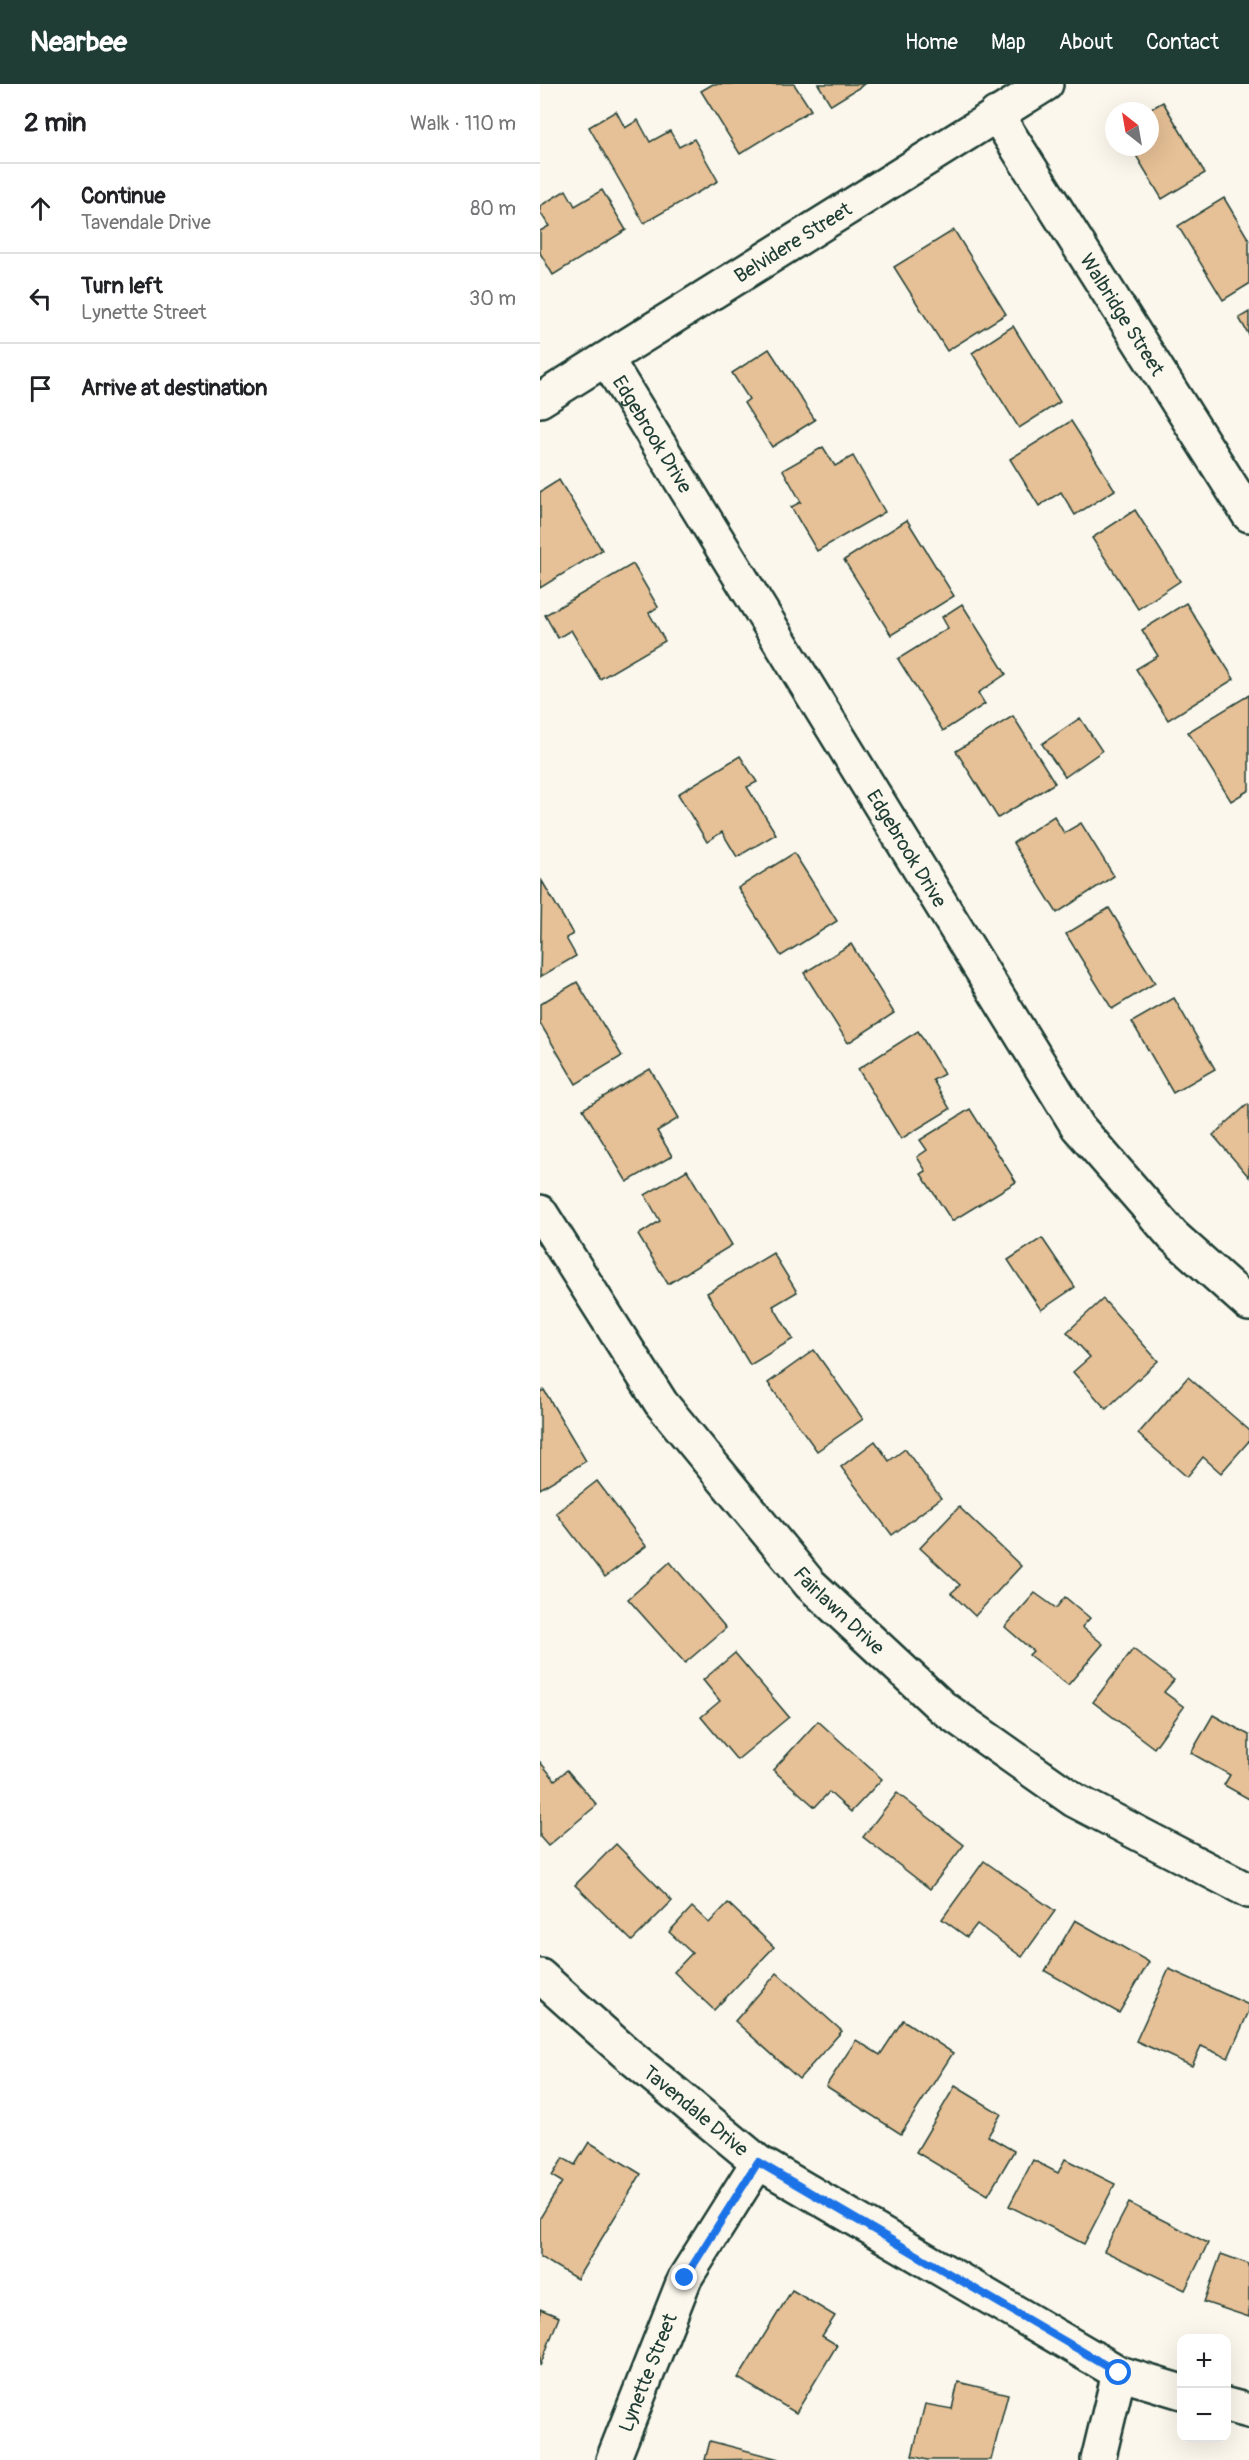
<!DOCTYPE html>
<meta charset="utf-8">
<style>
:root{--surface:#fff;--page:#f6f6f6;--text:#202124;--muted:#757577;--line:#e0e0e0;--accent:#1f3d34}
body{margin:0;font-family:Pangolin,sans-serif;background:var(--page);color:var(--text)}
.controls{position:absolute;right:18px;bottom:18px;display:grid;overflow:hidden;border-radius:12px;box-shadow:0 6px 24px #0002}
.controls button{width:54px;height:54px;display:grid;place-items:center;padding:0;border:0;border-bottom:2px solid var(--line);background:var(--surface);color:var(--text);font:30px sans-serif}
.compass{position:absolute;left:565px;top:18px;width:54px;height:54px;border-radius:50%;background:var(--surface);box-shadow:0 6px 24px #0002;rotate:329deg}
.stop{position:absolute;width:18px;height:18px;margin:-14px;border:4px solid #1a73e8;border-radius:50%;background:#fff}
.stop.end{background:#1a73e8;border-color:#fff;box-shadow:0 2px 6px #0008}
.list{margin:0;padding:0;list-style:none}
h2{display:flex;justify-content:space-between;align-items:center;height:78px;margin:0;padding:0 24px;font-size:26px}
h2 small{font-size:20px;font-weight:400;color:var(--muted)}
.list li{display:grid;grid-template-columns:39px 1fr auto;gap:18px;align-items:center;box-sizing:border-box;height:90px;padding:0 24px;border-top:2px solid var(--line)}
.list b{display:block;font-size:22px;white-space:nowrap}
.list p{margin:0;font-size:20px;white-space:nowrap;color:var(--muted)}
.list em{font-size:20px;font-style:normal;color:var(--muted)}
.icon{flex:none;width:33px;height:33px;fill:none;stroke:currentColor;stroke-width:2;stroke-linecap:round;stroke-linejoin:round}
.map{position:relative;flex:none;width:709px;height:2376px;overflow:hidden}
header{display:flex;align-items:center;gap:36px;box-sizing:border-box;height:84px;padding:0 30px;background:var(--accent);color:#fff}
header strong{font-size:28px}
nav{display:flex;gap:33px;margin-inline-start:auto;font-size:21px}
main{display:flex}
aside{flex:1;background:var(--surface)}
.map>svg:first-child{display:block}
</style>
<header>
<strong>Nearbee</strong>
<nav><a>Home</a><a>Map</a><a>About</a><a>Contact</a></nav>
</header>
<main>
<aside>
<h2>2 min<small>Walk · 110 m</small></h2>
<ul class="list">
<li><svg class="icon" aria-label="ahead" viewBox="0 0 24 24"><path d="M12 20V5M6 11l6-6 6 6"/></svg><div><b>Continue</b><p>Tavendale Drive</p></div><em>80 m</em></li>
<li><svg class="icon" aria-label="left" viewBox="0 0 24 24"><path d="M17 20v-9H6M10 6l-5 5 5 5"/></svg><div><b>Turn left</b><p>Lynette Street</p></div><em>30 m</em></li>
<li><svg class="icon" aria-label="arrive" viewBox="0 0 24 24"><path d="M6 21V4h12l-3 4 3 4H6"/></svg><div><b>Arrive at destination</b></div></li>
</ul>
</aside>
<div class="map">
<svg width="709" height="2376" viewBox="0 0 709 2376">
<rect width="100%" height="100%" fill="#fbf7ec"/>
<filter id="ink" filterUnits="userSpaceOnUse"><feTurbulence type="fractalNoise" baseFrequency=".0167" numOctaves="2"/><feDisplacementMap in="SourceGraphic" scale="12" xChannelSelector="R" yChannelSelector="G"/><feConvolveMatrix kernelMatrix="1 2 1 2 8 2 1 2 1" color-interpolation-filters="sRGB"/></filter>
<g filter="url(#ink)">
<!-- building -->
<g fill="#e6c096" stroke="#1f3d34" stroke-width="1.5">
<path d="M173,0H254L271,26L200,70L161,7Z"/>
<path d="M278,0H325L291,21Z"/>
<path d="M623,18L665,89L622,115L591,63H610V27H607Z"/>
<path d="M76,27L85,44L98,36L110,58L130,47L139,63L154,55L178,97L104,139L49,43Z"/>
<path d="M26,106L35,122L62,106L86,146L13,191L0,169V147L9,142L0,128V122Z"/>
<path d="M684,114L709,156V200L683,216L638,142Z"/>
<path d="M414,146L466,230L407,267L354,183Z"/>
<path d="M709,228V251L699,234Z"/>
<path d="M473,242L520,318L479,344L432,269Z"/>
<path d="M229,265L275,336L232,363L204,319L209,315L192,289Z"/>
<path d="M531,337L575,406L535,431L521,408L499,422L470,375Z"/>
<path d="M283,363L295,382L313,372L345,428L277,467L251,423L261,418L243,386Z"/>
<path d="M19,396L62,466L0,504V408Z"/>
<path d="M595,426L640,497L598,525L552,454Z"/>
<path d="M367,436L414,512L351,551L304,476Z"/>
<path d="M93,480L118,523L109,529L125,557L60,595L31,546L18,554L5,531Z"/>
<path d="M646,519L694,595L628,636L596,585L618,572L602,546Z"/>
<path d="M422,520L466,590L438,609L445,620L403,647L358,575L408,544L402,533Z"/>
<path d="M709,611V706L691,717L648,648Z"/>
<path d="M473,632L515,699L458,734L416,667Z"/>
<path d="M540,634L562,667L525,693L502,660Z"/>
<path d="M200,672L217,698L207,703L236,750L197,773L182,748L167,758L138,710Z"/>
<path d="M514,732L524,749L541,739L574,792L517,829L473,759Z"/>
<path d="M254,769L297,837L241,872L198,804Z"/>
<path d="M2,797L33,850L26,854L36,872L0,893Z"/>
<path d="M569,824L615,899L572,925L526,850Z"/>
<path d="M311,860L354,929L308,959L264,889Z"/>
<path d="M37,898L82,972L36,1000L0,939V920Z"/>
<path d="M634,914L675,985L633,1009L592,938Z"/>
<path d="M378,947L404,990L393,996L410,1025L361,1055L318,985Z"/>
<path d="M110,985L139,1034L117,1047L132,1072L87,1098L43,1025Z"/>
<path d="M708,1020L709,1021V1093L673,1051Z"/>
<path d="M430,1025L476,1098L412,1137L381,1090L386,1087L377,1073L387,1066L380,1056Z"/>
<path d="M147,1086L192,1161L128,1200L98,1151L120,1137L105,1111Z"/>
<path d="M502,1154L535,1203L501,1226L468,1176Z"/>
<path d="M233,1169L257,1208L233,1222L253,1255L210,1281L167,1209Z"/>
<path d="M563,1215L618,1277L566,1325L533,1288L550,1273L527,1248Z"/>
<path d="M274,1266L323,1335L277,1367L228,1299Z"/>
<path d="M648,1293L709,1346V1357L681,1389L663,1373L647,1393L598,1350Z"/>
<path d="M4,1306L46,1377L0,1405V1308Z"/>
<path d="M335,1357L349,1377L365,1365L401,1414L352,1451L301,1383Z"/>
<path d="M57,1397L106,1462L65,1493L16,1429Z"/>
<path d="M419,1423L481,1482L435,1532L411,1509L420,1501L380,1464Z"/>
<path d="M130,1478L186,1544L145,1579L88,1515Z"/>
<path d="M495,1509L516,1524L525,1513L550,1534L542,1543L563,1560L528,1601L489,1571L493,1567L465,1543Z"/>
<path d="M593,1565L634,1596L624,1608L644,1623L614,1664L553,1618Z"/>
<path d="M195,1569L249,1633L197,1676L161,1633L180,1617L163,1596Z"/>
<path d="M673,1631L709,1651V1715L684,1701L690,1691L651,1669Z"/>
<path d="M278,1637L342,1695L311,1728L289,1708L275,1723L233,1686Z"/>
<path d="M0,1678L15,1696L27,1686L57,1721L8,1762L0,1753Z"/>
<path d="M357,1709L424,1761L390,1805L323,1753Z"/>
<path d="M76,1760L132,1817L92,1857L35,1801Z"/>
<path d="M444,1777L515,1827L482,1873L437,1840L427,1853L402,1835Z"/>
<path d="M188,1819L234,1863L174,1926L134,1888L152,1869L129,1848L152,1823L169,1839Z"/>
<path d="M535,1836L609,1878L579,1929L505,1887Z"/>
<path d="M629,1885L709,1921V1927L688,1974L661,1962L652,1982L596,1957Z"/>
<path d="M237,1889L302,1947L259,1995L195,1937Z"/>
<path d="M363,1936L413,1969L361,2050L286,2002L316,1956L340,1971Z"/>
<path d="M415,2002L461,2030L448,2052L474,2067L448,2111L376,2068Z"/>
<path d="M49,2058L101,2090L37,2195L0,2173V2134L22,2098L12,2092L23,2074L35,2081Z"/>
<path d="M525,2075L575,2100L544,2160L469,2122L493,2076L518,2089Z"/>
<path d="M589,2119L668,2159L645,2206L564,2167Z"/>
<path d="M681,2170L709,2180V2233L664,2218Z"/>
<path d="M252,2206L295,2232L282,2252L297,2261L256,2329L198,2294Z"/>
<path d="M0,2225L19,2233L0,2282Z"/>
<path d="M418,2298L468,2310L451,2376H387L372,2372L385,2320L412,2325Z"/>
<path d="M170,2357L239,2375L165,2376Z"/>
</g>
<g fill="none" stroke-linecap="round" stroke-linejoin="round">
<defs>
<g id="minor">
<path id="s1" d="M456,30L709,431"/>
<path id="s2" d="M67,276L538,1043L633,1152L709,1220"/>
<path id="s3" d="M0,316L506,0"/>
<path id="s4" d="M0,1128L121,1319L270,1500L402,1623L534,1716L709,1807"/>
<path id="s5" d="M0,1892L85,1968L218,2078L579,2289L642,2308"/>
<path d="M686,2321L709,2327"/>
<path id="s6" d="M73,2376L145,2194L218,2078"/>
<path d="M558,2376L579,2289"/>
</g>
</defs>
<!-- minor casing -->
<use href="#minor" stroke="#1f3d34" stroke-width="38"/>
<!-- minor -->
<use href="#minor" stroke="#fbf7ec" stroke-width="33"/>
</g>
</g>
<g fill="none" stroke-linecap="round" stroke-linejoin="round" filter="url(#ink)">
<!-- route -->
<path stroke="#1a73e8" stroke-width="8" d="M145,2194L218,2078L579,2289"/>
</g>
<g text-anchor="middle" dominant-baseline="central" stroke-width="4.5" stroke-linejoin="round" paint-order="stroke">
<!-- street labels -->
<g font-size="20" fill="#1f3d34" stroke="#fbf7ec">
<text stroke="none"><textPath href="#s3" startOffset="298">Belvidere Street</textPath></text>
<text stroke="none"><textPath href="#s1" startOffset="237">Walbridge Street</textPath></text>
<text stroke="none"><textPath href="#s2" startOffset="87">Edgebrook Drive</textPath></text>
<text stroke="none"><textPath href="#s2" startOffset="573">Edgebrook Drive</textPath></text>
<text stroke="none"><textPath href="#s4" startOffset="500">Fairlawn Drive</textPath></text>
<text stroke="none"><textPath href="#s5" startOffset="206">Tavendale Drive</textPath></text>
<text stroke="none"><textPath href="#s6" startOffset="94">Lynette Street</textPath></text>
</g>
</g>
</svg>
<div class="controls">
<button>+</button>
<button>−</button>
</div>
<svg class="compass" viewBox="-18 -18 36 36"><path d="M0-13l5 13h-10z" fill="#e53935"/><path d="M0 13l5-13h-10z" fill="#757577"/></svg>
<div class="stop" style="left:579px;top:2289px"></div>
<div class="stop end" style="left:145px;top:2194px"></div>
</div>
</main>
